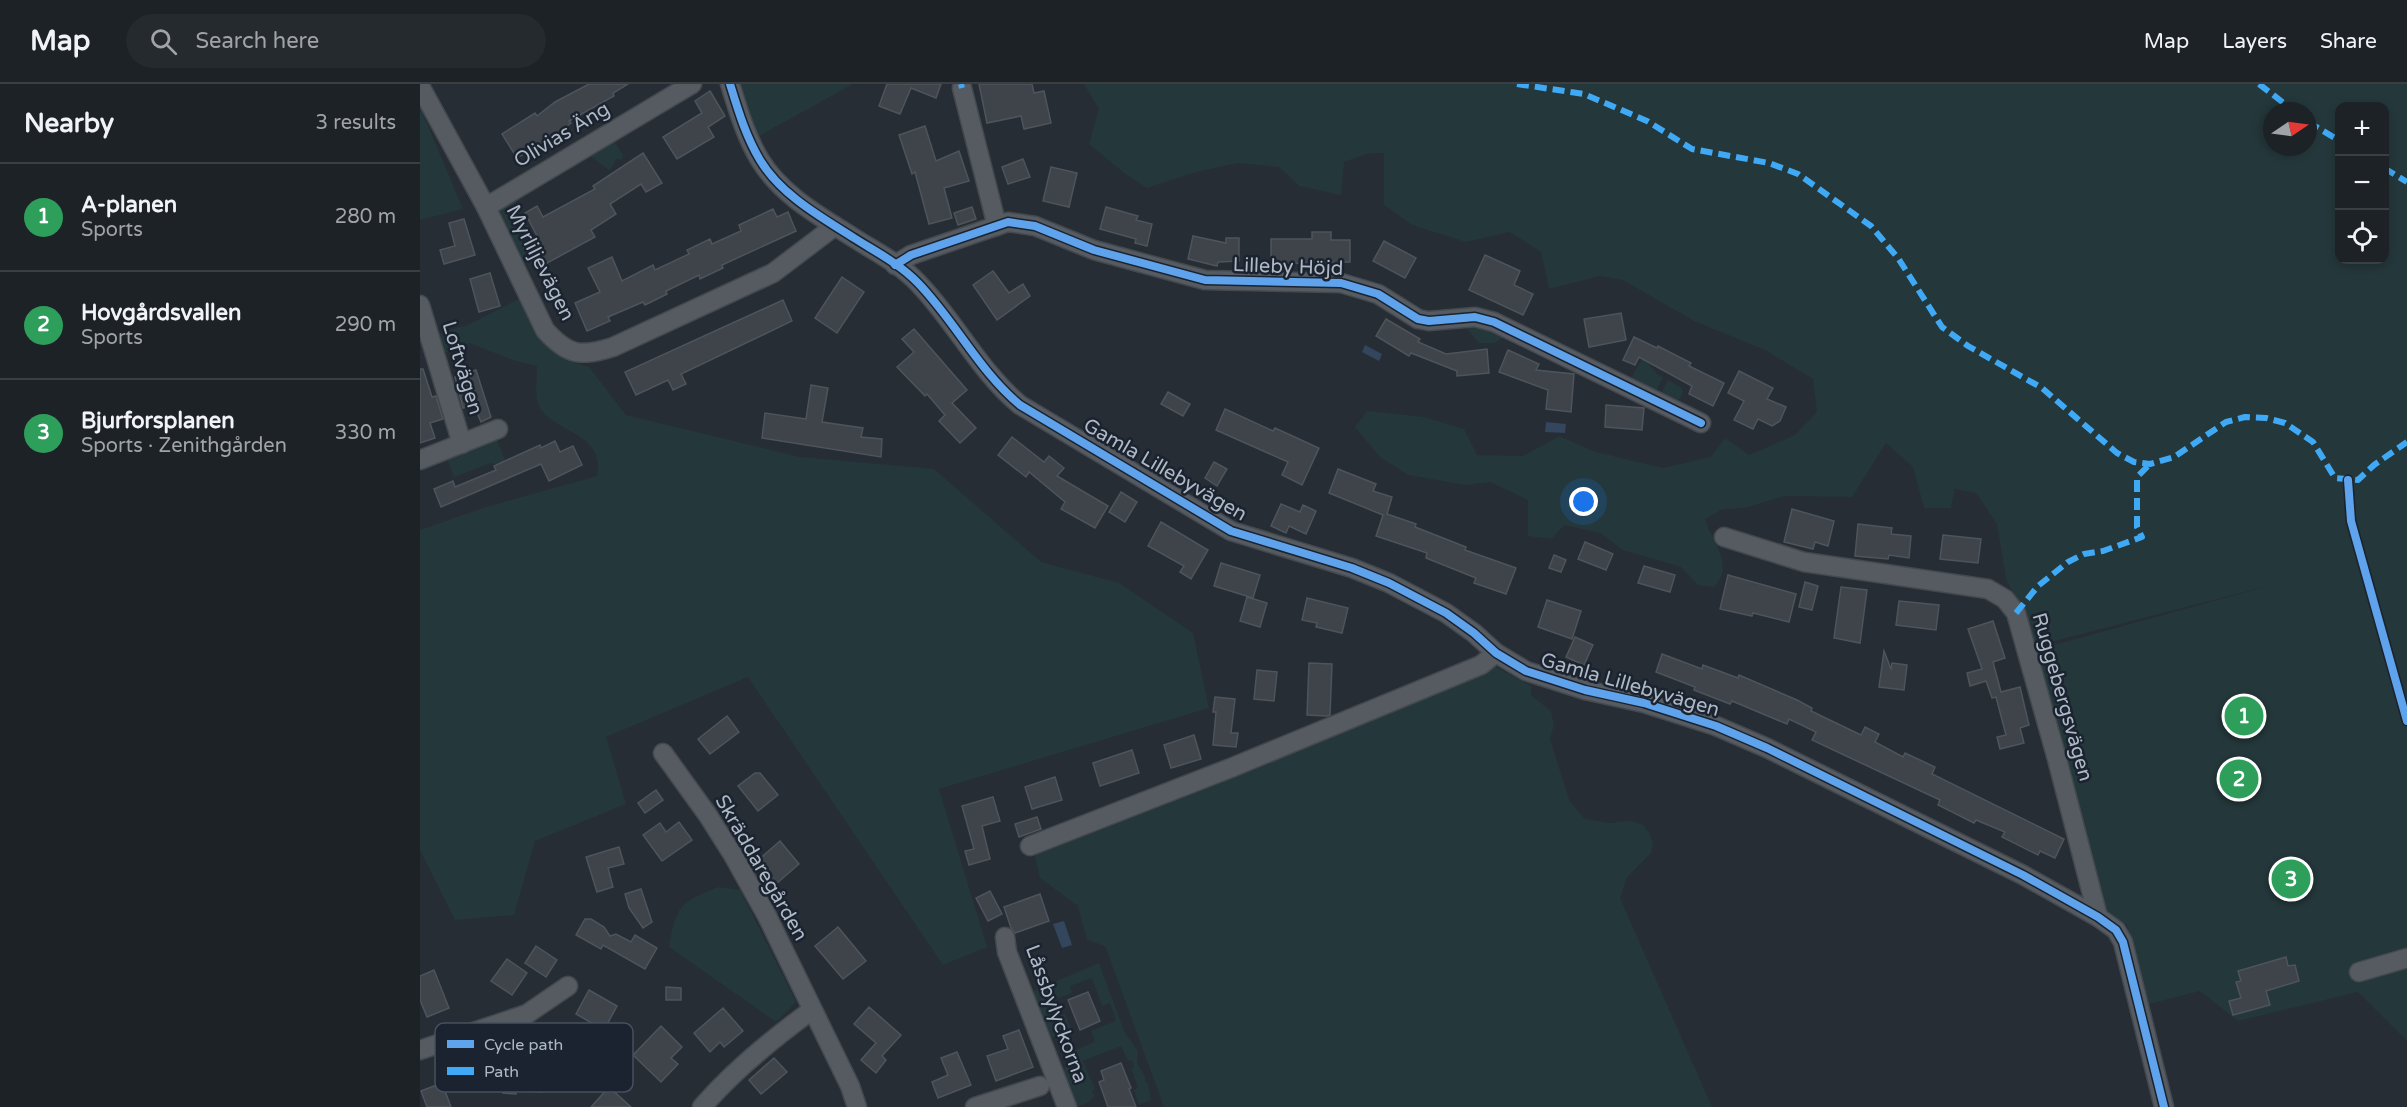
<!DOCTYPE html>
<meta charset="utf-8">
<style>
:root{--surface:#1d2227;--page:#252a2f;--text:#f1f3f6;--muted:#a0a4a7;--line:#3b3f44;--accent:#8c9099}
body{margin:0;font-family:"Varela Round",sans-serif;background:var(--page);color:var(--text)}
.controls{position:absolute;right:18px;top:18px;display:grid;overflow:hidden;border-radius:12px;box-shadow:0 3px 9px #0003}
.controls button{width:54px;height:54px;display:grid;place-items:center;padding:0;border:0;border-bottom:2px solid var(--line);background:var(--surface);color:var(--text);font:30px sans-serif}
.compass{position:absolute;left:1843px;top:18px;width:54px;height:54px;border-radius:50%;background:var(--surface);box-shadow:0 3px 9px #0003;rotate:77deg}
.you{position:absolute;left:1164px;top:418px;width:21px;height:21px;margin:-15px;border:4px solid #fff;border-radius:50%;background:#1a73e8;box-shadow:0 0 0 9px #1a73e833}
.badge{display:grid;place-items:center;width:39px;height:39px;border-radius:50%;background:var(--accent);color:#fff;font-size:20px;font-weight:700}
.pin{position:absolute;translate:-50% -50%;border:3px solid #fff;box-shadow:0 2px 6px #0006}
.list{margin:0;padding:0;list-style:none}
h2{display:flex;justify-content:space-between;align-items:center;height:78px;margin:0;padding:0 24px;font-size:26px}
h2 small{font-size:20px;font-weight:400;color:var(--muted)}
.list li{display:grid;grid-template-columns:39px 1fr auto;gap:18px;align-items:center;box-sizing:border-box;height:108px;padding:0 24px;border-top:2px solid var(--line)}
.list b{display:block;font-size:22px;white-space:nowrap}
.list p{margin:0;font-size:20px;white-space:nowrap;color:var(--muted)}
.list em{font-size:20px;font-style:normal;color:var(--muted)}
.icon{flex:none;width:33px;height:33px;fill:none;stroke:currentColor;stroke-width:2;stroke-linecap:round;stroke-linejoin:round}
.map{position:relative;flex:none;width:1987px;height:1023px;overflow:hidden}
header{display:flex;align-items:center;gap:36px;box-sizing:border-box;height:84px;padding:0 30px;background:var(--surface);border-bottom:2px solid var(--line)}
header strong{font-size:28px}
nav{display:flex;gap:33px;margin-inline-start:auto;font-size:21px}
.search{width:420px;height:54px;background:var(--page);display:flex;align-items:center;gap:15px;box-sizing:border-box;padding:0 21px;border-radius:33px;color:var(--muted);font-size:22px}
main{display:flex}
aside{flex:1;background:var(--surface)}
.map>svg:first-child{display:block}
</style>
<header>
<strong>Map</strong>
<div class="search"><svg class="icon" aria-label="search" viewBox="0 0 24 24"><circle cx="10" cy="10" r="6"/><path d="M15 15l6 6"/></svg>Search here</div>
<nav><a>Map</a><a>Layers</a><a>Share</a></nav>
</header>
<main>
<aside>
<h2>Nearby<small>3 results</small></h2>
<ul class="list">
<li><span class="badge" style="background:#2e9e5b">1</span><div><b>A-planen</b><p>Sports</p></div><em>280 m</em></li>
<li><span class="badge" style="background:#2e9e5b">2</span><div><b>Hovgårdsvallen</b><p>Sports</p></div><em>290 m</em></li>
<li><span class="badge" style="background:#2e9e5b">3</span><div><b>Bjurforsplanen</b><p>Sports · Zenithgården</p></div><em>330 m</em></li>
</ul>
</aside>
<div class="map">
<svg width="1987" height="1023" viewBox="0 0 1987 1023">
<rect width="100%" height="100%" fill="#272d34"/>
<!-- green -->
<g fill="#24373a" fill-rule="evenodd">
<path d="M319,0H433L337,53Z"/>
<path d="M664,0H1987V957L1938,908L1818,937L1780,907L1729,920L1707,841L1684,824L1616,566L1848,502L1615,562L1586,494L1577,440L1556,409L1535,405L1531,424H1504L1493,383L1466,359L1432,413L1364,412L1325,424L1303,425L1285,435C1293,460 1315,481 1294,503L1278,501L1261,483L1203,466L1180,449L1144,441L1132,455L1108,452V416L1070,398L1045,401L988,391L960,373L935,343L947,327L1004,333L1044,345L1057,371L1103,372L1139,352L1176,368L1243,384L1291,373L1305,354L1329,371L1375,351L1397,328L1393,295L1345,266L1274,237L1203,196L1180,192L1129,205L1121,168L1090,148L1046,158L992,141L964,121V69L947,70L924,78L921,111L879,102L859,83L817,79L773,89L727,104L704,89L669,60L679,25ZM1920,22H1964V176H1920ZM1852,27H1888V63H1852Z"/>
<path d="M0,23L43,125L0,136Z"/>
<path d="M191,52L203,71L202,76L196,75L193,82L189,86L165,68Z"/>
<path d="M93,114L110,147L100,152C105,162 109,174 99,182L77,132L80,122Z"/>
<path d="M101,214L119,254L148,277L169,283L206,331L380,373L514,385L621,478L699,499L773,549L789,624L519,705L567,863L523,881L328,593L186,653L206,720L115,757L94,831L35,836L0,766V446L66,423L177,392C186,344 125,350 117,316C115,306 117,293 117,282L96,277L49,259L36,267L22,269L17,250L48,241Z"/>
<path d="M1045,237L1069,242L1070,248L1076,250L1078,246L1085,253L1074,259H1059L1047,245Z"/>
<path d="M1223,273L1237,290L1243,294L1236,307L1211,294Z"/>
<path d="M1248,296L1261,303L1263,308L1259,316L1241,310Z"/>
<path d="M76,353L86,379L79,382L71,379L34,393L26,373Z"/>
<path d="M1076,583L1111,602V611L1131,627L1134,641L1130,655L1150,718L1165,735L1189,739L1211,737L1223,741L1230,750L1233,760L1231,769L1207,793L1200,814L1292,1023H744L685,862L667,856L658,822L620,794L614,768Z"/>
<path d="M299,803L320,806L376,918L356,938L249,863C256,821 260,818 299,803Z"/>
<path d="M679,879L704,947L718,967L717,979L725,993V998L728,999L731,1016L719,1021L714,1006L718,1004L711,984L714,983L712,976L708,977L701,962L663,977L675,1005L672,1007L674,1012L669,1018L657,1023L642,986L651,981L653,976L650,970L655,966L675,958L671,947L696,937L690,919L682,922L672,894L650,902L652,909L636,915L642,931L645,930L651,945L627,956L609,909Z"/>
</g>
<!-- water -->
<g fill="#33465e">
<path d="M945,261L962,270L959,277L942,268Z"/>
<path d="M1126,338L1146,340L1145,349L1125,348Z"/>
<path d="M644,837L652,861L642,864L633,840Z"/>
</g>
<!-- building -->
<g fill="#3e444a" stroke="#4e545c" stroke-width="1.5">
<path d="M169,0H208L193,9L194,12L149,37L151,39L136,51L97,74L82,50L115,29L117,32L135,18Z"/>
<path d="M467,0H521L516,14L491,4L480,30L459,22Z"/>
<path d="M559,0H612L614,9L624,7L631,39L604,45L601,32L567,39Z"/>
<path d="M290,7L305,32L288,43L294,53L257,75L243,53L282,29L275,17Z"/>
<path d="M505,42L516,77L539,67L549,97L524,104L532,134L509,140L495,88L492,90L479,51Z"/>
<path d="M223,69L242,99L226,108L221,100L190,120L196,130L171,146L175,153L116,185L102,160L117,152L105,129L117,122L123,133L175,105L173,102Z"/>
<path d="M603,75L610,93L588,100L582,83Z"/>
<path d="M631,83L657,89L649,123L623,117Z"/>
<path d="M552,123L556,135L538,141L534,129Z"/>
<path d="M686,123L718,132L716,136L732,140L727,162L715,159L716,155L680,145Z"/>
<path d="M353,125L357,133L368,128L376,147L302,181L303,184L280,195L279,191L246,207L247,210L225,221L223,218L188,233L190,237L167,247L155,219L180,208L168,184L192,173L202,197L233,181L235,186L269,170L267,166L290,155L292,160L321,147L319,141Z"/>
<path d="M44,135L55,171L24,180L20,166L35,162L29,139Z"/>
<path d="M892,148H911V156H930V178L851,180V155H892Z"/>
<path d="M773,152L806,159V154H819V177L798,178L797,182L768,175Z"/>
<path d="M964,157L996,174L985,194L953,177Z"/>
<path d="M1065,171L1100,187L1094,201L1113,210L1103,231L1049,206Z"/>
<path d="M573,187L589,209L603,200L610,212L577,236L553,201Z"/>
<path d="M70,189L80,222L59,228L50,195Z"/>
<path d="M422,193L444,208L417,249L395,234Z"/>
<path d="M363,216L372,237L261,290L266,300L253,306L248,296L216,311L205,288Z"/>
<path d="M1201,229L1206,256L1169,263L1164,235Z"/>
<path d="M966,235L1000,255L998,258L1026,270L1067,265L1069,289L1037,292V287L991,269L989,272L956,252Z"/>
<path d="M494,245L547,306L532,319L556,344L540,359L519,337L525,331L507,310L505,312L477,283L494,268L482,255Z"/>
<path d="M1214,253L1237,264L1238,262L1271,279L1269,282L1304,299L1293,322L1269,310L1272,302L1219,273L1215,281L1203,276Z"/>
<path d="M1088,266L1119,280L1116,286L1154,290L1151,328L1126,325L1128,306L1079,288Z"/>
<path d="M0,285H3L12,313L16,312L23,335L10,339L15,354L0,359Z"/>
<path d="M56,286L71,333L61,338L54,321L43,324L35,293Z"/>
<path d="M1319,287L1353,304L1347,315L1366,323L1360,337L1352,342L1338,335L1333,345L1314,336L1324,317L1308,309Z"/>
<path d="M391,301L408,304L402,338L443,344L441,353L462,355L461,373L342,354L345,329L386,335Z"/>
<path d="M748,308L770,320L763,332L741,320Z"/>
<path d="M1186,321L1224,324L1222,346L1185,343Z"/>
<path d="M805,325L853,347L855,344L899,364L882,401L862,391L868,378L796,346Z"/>
<path d="M592,353L624,378L629,372L644,384L637,392L688,422L675,444L641,425L645,418L609,388L606,393L578,371Z"/>
<path d="M135,357L140,368L153,362L162,381L129,397L121,380L21,423L14,405L33,397L35,403L76,386L74,382L120,361L121,364Z"/>
<path d="M794,378L807,385L797,402L785,394Z"/>
<path d="M918,385L956,400L953,407L972,413L967,430L996,440L995,443L1046,463L1045,466L1096,484L1086,510L1054,499L1056,494L1006,474L1007,469L956,452L963,431L909,409Z"/>
<path d="M701,408L717,418L705,438L689,428Z"/>
<path d="M861,420L880,428L883,421L896,427L886,450L869,442L866,449L851,442Z"/>
<path d="M1372,425L1414,437L1408,462L1395,458L1393,465L1364,458Z"/>
<path d="M741,438L788,466L771,495L760,488L764,482L728,462Z"/>
<path d="M1438,440L1472,444L1471,450L1491,452L1489,474L1469,471L1468,475L1435,472Z"/>
<path d="M1523,451L1561,455L1558,479L1520,475Z"/>
<path d="M1165,458L1193,470L1186,486L1158,475Z"/>
<path d="M1134,471L1146,476L1141,488L1129,484Z"/>
<path d="M801,479L840,491L833,514L794,502Z"/>
<path d="M1224,482L1255,491L1250,508L1218,499Z"/>
<path d="M1308,491L1376,510L1369,538L1333,529L1332,532L1300,525Z"/>
<path d="M1385,498L1398,502L1392,526L1379,523Z"/>
<path d="M1421,503L1447,506L1440,559L1414,554Z"/>
<path d="M827,513L847,519L840,543L820,537Z"/>
<path d="M887,514L928,524L922,549L896,543L897,539L882,536Z"/>
<path d="M1127,516L1161,527L1152,555L1118,543Z"/>
<path d="M1479,517L1519,521L1516,546L1476,541Z"/>
<path d="M1573,537L1585,574L1573,578L1581,608L1600,603L1609,641L1600,644L1604,659L1580,665L1577,653L1586,651L1576,613L1572,614L1566,597L1550,602L1547,589L1562,585L1548,545Z"/>
<path d="M1155,553L1173,561L1164,581L1146,573Z"/>
<path d="M1464,567L1471,585L1472,579L1487,581L1484,606L1459,603Z"/>
<path d="M1242,570L1282,585L1283,581L1318,594L1319,591L1377,616L1392,624L1391,627L1441,651L1445,643L1459,650L1455,658L1483,673L1485,669L1515,683L1512,690L1644,755L1635,774L1620,767L1618,771L1582,753L1585,748L1556,736L1554,739L1518,721L1520,716L1392,656L1396,648L1369,635L1367,640L1312,617L1310,620L1274,606L1275,603L1236,588Z"/>
<path d="M889,579L912,580L910,631L907,632L887,631Z"/>
<path d="M837,586L857,588L854,617L834,615Z"/>
<path d="M795,613L815,615L811,649H818L816,663L793,661L796,628H793Z"/>
<path d="M307,632L319,648L290,670L278,655Z"/>
<path d="M774,651L781,675L751,684L744,661Z"/>
<path d="M712,666L719,689L680,702L673,679Z"/>
<path d="M335,689H340L358,711L338,727L318,702Z"/>
<path d="M635,693L642,716L612,725L605,703Z"/>
<path d="M236,706L243,716L225,729L218,719Z"/>
<path d="M573,713L580,737L562,742L570,775L549,781L545,767L554,765L542,722Z"/>
<path d="M617,733L621,745L599,753L595,740Z"/>
<path d="M259,738L272,756L242,777L223,751L240,739L246,748Z"/>
<path d="M360,757L379,780L356,800L337,777Z"/>
<path d="M199,763L204,780L188,784L193,803L177,808L166,773Z"/>
<path d="M221,805L232,838L223,844L209,824L205,810Z"/>
<path d="M570,807L582,830L568,837L556,814Z"/>
<path d="M620,810L629,837L595,849L591,844L584,823Z"/>
<path d="M165,835H171L184,843L190,852L196,850L211,858L215,851L237,864L225,885L183,861L181,865L156,851Z"/>
<path d="M418,843L446,877L423,895L395,862Z"/>
<path d="M116,862L137,876L126,893L105,879Z"/>
<path d="M1866,873L1868,882L1875,881L1879,897L1846,907L1850,921L1813,931L1809,917L1821,914L1816,898L1821,897L1818,887Z"/>
<path d="M87,875L107,889L92,911L71,897Z"/>
<path d="M14,886L29,924L7,933L0,916V892Z"/>
<path d="M246,903L261,904V916H246Z"/>
<path d="M169,906L197,922L184,946L156,930Z"/>
<path d="M668,908L680,937L660,946L648,916Z"/>
<path d="M449,923L481,951L462,972L466,976L456,989L441,976L456,959L434,940Z"/>
<path d="M303,924L323,947L304,963L300,958L290,968L274,949Z"/>
<path d="M241,942L262,963L251,974L258,980L241,998L213,971Z"/>
<path d="M599,946L613,983L576,997L567,972L588,965L583,952Z"/>
<path d="M101,952L116,953L118,973H123L121,1008L96,1006V1010L83,1009L85,985L88,986L90,960L100,961Z"/>
<path d="M537,968L551,1001L518,1014L512,998L528,991L521,974Z"/>
<path d="M354,974L367,988L341,1010L329,996Z"/>
<path d="M701,979L711,1004L709,1005L716,1023H688L679,998L684,996L681,987Z"/>
<path d="M22,999L31,1023H7L1,1007Z"/>
<path d="M189,1003L211,1023H171Z"/>
</g>
<g fill="none" stroke-linecap="round" stroke-linejoin="round">
<defs>
<g id="minor">
<path d="M310,0C318,26 326,53 340,76C361,111 401,133 434,154C456,168 480,180 498,199C535,237 559,287 600,321L811,447L932,484L969,499L1026,529L1054,549L1076,569L1106,587L1165,606L1224,619L1296,642L1347,664L1603,791L1678,833L1696,846L1703,858L1744,1023"/>
<path d="M0,2L66,123L125,246C148,272 161,273 193,263L353,189L415,142"/>
<path d="M542,4L577,142"/>
<path d="M66,123L272,0"/>
<path d="M475,181L491,171L588,138L615,142L674,166L785,196L921,199L958,210L998,235L1009,237L1055,233L1074,238L1281,339"/>
<path d="M0,221L42,360"/>
<path d="M0,376L78,345"/>
<path d="M1304,453L1384,478L1568,505L1585,515L1596,529L1637,675L1678,833"/>
<path d="M243,669L287,730L313,771L347,832L430,1002L437,1023"/>
<path d="M610,762L813,683L1061,581L1076,569"/>
<path d="M585,853L587,868L647,1023"/>
<path d="M1939,888L1987,874"/>
<path d="M0,966L107,930L148,902"/>
<path d="M282,1023C315,985 352,955 392,926"/>
<path d="M555,1023L620,1002"/>
</g>
</defs>
<!-- minor casing -->
<use href="#minor" stroke="#44494f" stroke-width="21"/>
<!-- minor -->
<use href="#minor" stroke="#565b62" stroke-width="18"/>
<!-- quiet -->
<g stroke="#3fa9f5" stroke-width="6" stroke-dasharray="12 6" stroke-linecap="butt">
<path d="M541,0L542,4"/>
<path d="M1097,0L1164,10L1227,37L1272,65L1349,79L1378,90L1451,142L1478,174L1522,243L1548,262L1622,304L1697,369L1714,378L1730,380L1754,373L1806,338L1825,333L1846,334L1865,339L1893,358L1915,394L1938,396L1954,381L1987,358"/>
<path d="M1839,0L1874,27"/>
<path d="M1888,38L1920,57"/>
<path d="M1964,84L1987,98"/>
<path d="M1596,529L1618,502L1648,478L1664,470L1683,467L1722,453L1717,443V393L1730,380"/>
</g>
<defs>
<g id="cycleway">
<path d="M310,0C318,26 326,53 340,76C361,111 401,133 434,154C456,168 480,180 498,199C535,237 559,287 600,321L811,447L932,484L969,499L1026,529L1054,549L1076,569L1106,587L1165,606L1224,619L1296,642L1347,664L1603,791L1678,833L1696,846L1703,858L1744,1023"/>
<path d="M475,181L491,171L588,138L615,142L674,166L785,196L921,199L958,210L998,235L1009,237L1055,233L1074,238L1281,339"/>
<path d="M1928,396L1931,437L1987,637"/>
</g>
</defs>
<!-- cycleway casing -->
<use href="#cycleway" stroke="#1a232f" stroke-width="11"/>
<!-- cycleway -->
<use href="#cycleway" stroke="#60a3ed" stroke-width="8"/>
</g>
<g text-anchor="middle" dominant-baseline="central" stroke-width="5" stroke-linejoin="round" paint-order="stroke">
<!-- street labels -->
<g font-size="20" fill="#afb9c6" stroke="#1a232f">
<text transform="translate(142 51) rotate(-31)">Olivias Äng</text>
<text transform="translate(120 179) rotate(63)">Myrliljevägen</text>
<text transform="translate(868 183) rotate(2)">Lilleby Höjd</text>
<text transform="translate(42 284) rotate(73)">Loftvägen</text>
<text transform="translate(745 386) rotate(30)">Gamla Lillebyvägen</text>
<text transform="translate(1210 601) rotate(16)">Gamla Lillebyvägen</text>
<text transform="translate(1642 613) rotate(74)">Ruggebergsvägen</text>
<text transform="translate(341 784) rotate(60)">Skräddaregården</text>
<text transform="translate(636 930) rotate(70)">Låssbylyckorna</text>
</g>
</g>
<!-- legend -->
<rect x="15" y="939" width="198" height="69" rx="9" fill="#1a232f" stroke="#47505c" stroke-width="1.5"/>
<rect x="27" y="956" width="27" height="8" fill="#60a3ed"/>
<rect x="27" y="983" width="27" height="8" fill="#3fa9f5"/>
<g font-size="16" fill="#afb9c6">
<text x="64" y="966">Cycle path</text>
<text x="64" y="993">Path</text>
</g>
</svg>
<div class="controls">
<button>+</button>
<button>−</button>
<button><svg class="icon" aria-label="locate" viewBox="0 0 24 24"><circle cx="12" cy="12" r="6"/><path d="M12 2v4M12 18v4M2 12h4M18 12h4"/></svg></button>
</div>
<svg class="compass" viewBox="-18 -18 36 36"><path d="M0-13l5 13h-10z" fill="#e53935"/><path d="M0 13l5-13h-10z" fill="#a0a4a7"/></svg>
<div class="you"></div>
<div class="pin badge" style="left:1824px;top:632px;background:#2e9e5b">1</div>
<div class="pin badge" style="left:1819px;top:695px;background:#2e9e5b">2</div>
<div class="pin badge" style="left:1871px;top:795px;background:#2e9e5b">3</div>
</div>
</main>
